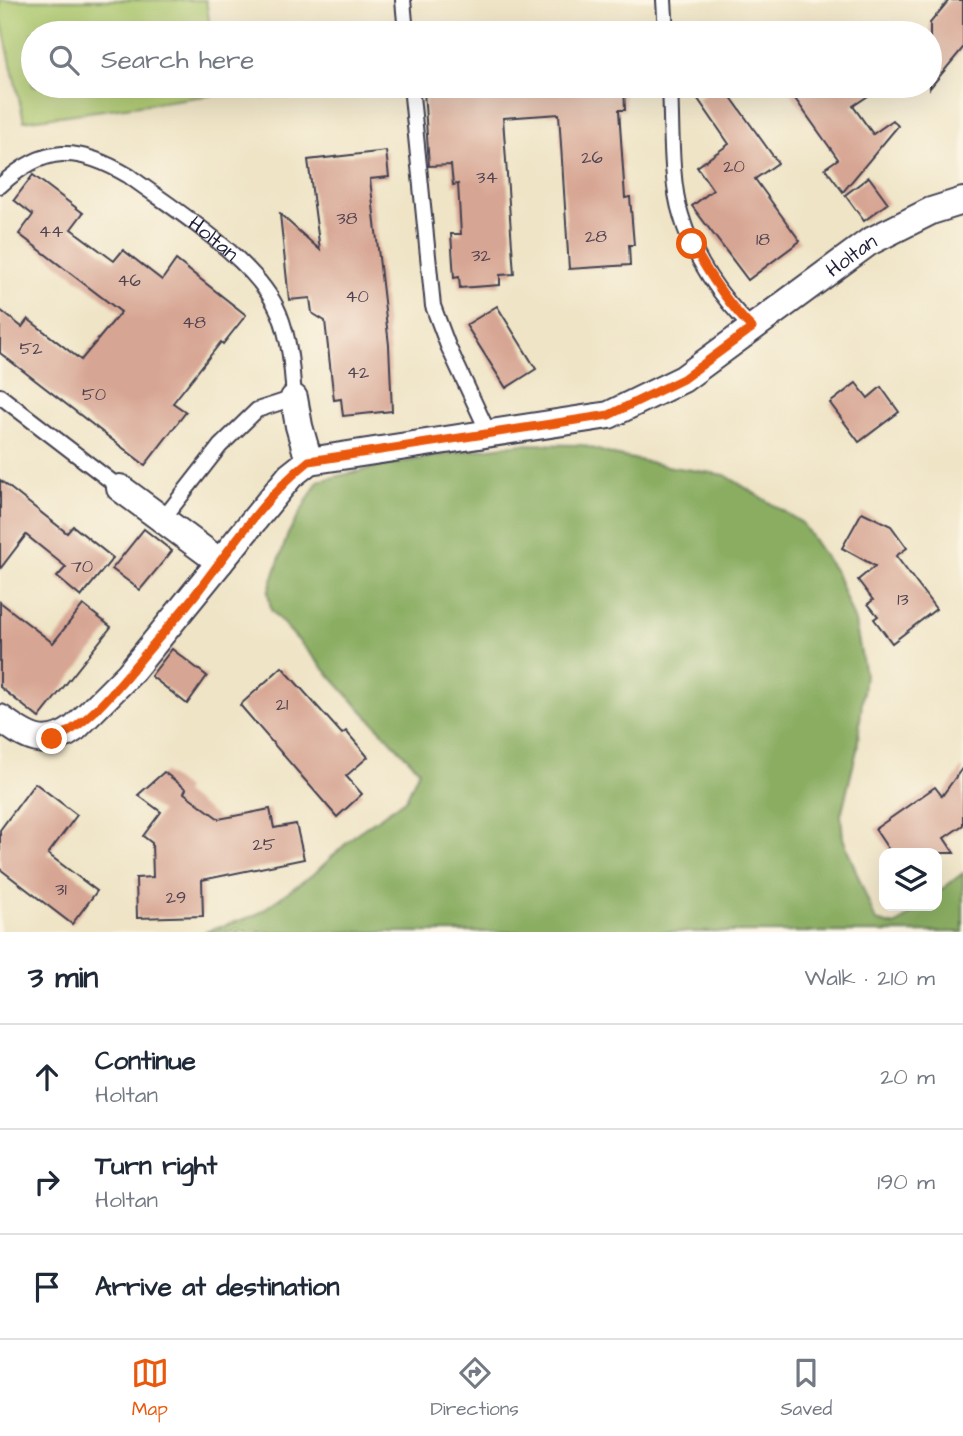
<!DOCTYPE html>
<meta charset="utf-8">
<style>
:root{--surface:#fff;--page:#f2f2f3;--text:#1f2937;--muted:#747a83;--line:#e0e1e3;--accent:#ea580c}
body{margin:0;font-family:"Architects Daughter",sans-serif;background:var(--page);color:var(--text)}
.controls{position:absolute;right:21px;bottom:21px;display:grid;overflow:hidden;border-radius:14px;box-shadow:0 7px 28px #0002}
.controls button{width:63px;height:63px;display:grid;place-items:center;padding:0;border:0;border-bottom:2px solid var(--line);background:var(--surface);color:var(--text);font:35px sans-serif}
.stop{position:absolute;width:21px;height:21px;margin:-16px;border:5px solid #ea580c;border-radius:50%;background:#fff}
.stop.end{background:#ea580c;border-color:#fff;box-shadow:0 2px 7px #0008}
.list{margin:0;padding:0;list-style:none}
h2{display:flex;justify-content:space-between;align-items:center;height:91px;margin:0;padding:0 28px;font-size:30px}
h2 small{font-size:23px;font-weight:400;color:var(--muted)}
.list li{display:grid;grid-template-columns:46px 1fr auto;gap:21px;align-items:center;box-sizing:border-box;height:105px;padding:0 28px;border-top:2px solid var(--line)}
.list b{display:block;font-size:26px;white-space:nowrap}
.list p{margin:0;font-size:23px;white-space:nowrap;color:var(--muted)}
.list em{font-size:23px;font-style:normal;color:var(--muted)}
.icon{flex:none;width:38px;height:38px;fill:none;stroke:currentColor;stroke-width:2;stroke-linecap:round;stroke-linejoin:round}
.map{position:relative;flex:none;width:963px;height:932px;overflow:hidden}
.search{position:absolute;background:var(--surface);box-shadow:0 7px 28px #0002;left:21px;right:21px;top:21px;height:77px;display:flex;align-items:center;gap:18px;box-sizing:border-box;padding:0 24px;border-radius:38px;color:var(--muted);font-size:26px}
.sheet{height:406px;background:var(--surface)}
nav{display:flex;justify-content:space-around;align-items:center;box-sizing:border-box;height:98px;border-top:2px solid var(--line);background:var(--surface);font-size:19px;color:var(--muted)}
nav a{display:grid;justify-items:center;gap:4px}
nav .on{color:var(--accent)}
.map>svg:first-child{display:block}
</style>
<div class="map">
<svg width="963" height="932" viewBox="0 0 963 932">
<rect width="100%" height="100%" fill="#fcf5e5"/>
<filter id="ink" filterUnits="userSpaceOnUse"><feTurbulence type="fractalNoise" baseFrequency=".0143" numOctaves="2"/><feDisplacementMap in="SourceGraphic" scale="14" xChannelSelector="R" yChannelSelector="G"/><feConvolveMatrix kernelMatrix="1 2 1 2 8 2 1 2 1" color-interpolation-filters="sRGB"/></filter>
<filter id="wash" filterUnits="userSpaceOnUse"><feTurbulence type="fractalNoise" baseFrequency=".00686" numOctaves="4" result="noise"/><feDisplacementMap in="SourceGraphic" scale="28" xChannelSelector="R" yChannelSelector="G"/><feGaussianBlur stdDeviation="1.57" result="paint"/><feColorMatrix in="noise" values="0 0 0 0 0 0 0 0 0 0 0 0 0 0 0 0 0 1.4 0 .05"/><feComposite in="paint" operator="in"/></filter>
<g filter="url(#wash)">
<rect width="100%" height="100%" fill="#efe4c6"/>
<!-- green -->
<path fill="#adc970" stroke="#687656" stroke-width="2" d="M0,0H206L211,33H33V86H219L220,94L24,121L0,15Z"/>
<!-- forest -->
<path fill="#8aad62" stroke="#56684e" stroke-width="2" d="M522,444L582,445L614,455L672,467L725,475L802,523L836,573L855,622L865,674L857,750L841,815L843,838L876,921L895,926L921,906H937V893L963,873V932H205L256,915L316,872L357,833L406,799L419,770L351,699L271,610L268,592L288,534L318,481C385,464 452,452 522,444Z"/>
<g id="blocks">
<!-- building -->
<g fill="#d7a593">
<path d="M949,0H963V48L930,88V23Z"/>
<path d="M441,86H624L625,110H619L625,198L630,197L634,245H629L630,265L569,269L559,114L503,118L514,274L500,275V285L460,288L459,277L454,278L451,234H461L458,184L453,185L451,165L429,166L424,90L441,88Z"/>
<path d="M716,86H723L778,163L755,179L800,241L748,280L692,206L713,190L697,167L729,144L698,99Z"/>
<path d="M786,86H883L853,106L873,134L893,120L898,126L843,192L825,168L838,159Z"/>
<path d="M386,151L389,177L370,179L389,345L392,411L343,416L341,399L334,400L325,321L312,313L310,298L289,300L280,214L320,250L308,160Z"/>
<path d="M33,175L83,213L71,229L114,261L123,250L162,280L176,260L246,315L223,344L221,342L173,403L186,412L145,465L0,353V310L22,327L28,319L81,360L121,312L19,234L33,215L14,200Z"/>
<path d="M869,177L888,203L864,221L845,195Z"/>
<path d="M497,306L536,369L506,388L466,325Z"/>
<path d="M856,383L868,398L881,387L899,412L859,442L830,403Z"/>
<path d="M0,480L67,533L73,526L113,558L81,597L57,577L66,567L26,535L0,569Z"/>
<path d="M862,512L891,526L907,548L896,556L936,609L892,643L874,619L878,616L868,604L873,600L858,580L875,566L842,548Z"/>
<path d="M144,529L172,551L140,590L112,569Z"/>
<path d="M0,602L53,643L83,605L111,627L39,718L0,687Z"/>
<path d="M172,649L207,676L187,704L151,676Z"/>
<path d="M282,667L342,734L346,731L368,757L346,776L362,794L337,817L240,705Z"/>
<path d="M963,767V825L944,838L954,853H891L875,829L935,787L942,796Z"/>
<path d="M164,772L186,789L184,793L219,819L270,809L274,828L296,824L304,859L202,880L203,916L137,918L136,878L153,877L152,843L143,836L161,812L138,795Z"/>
<path d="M35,783L77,815L48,854L97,891L72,924L0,869V830Z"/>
</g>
</g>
</g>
<g filter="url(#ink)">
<use href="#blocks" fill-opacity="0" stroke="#413f50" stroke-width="2"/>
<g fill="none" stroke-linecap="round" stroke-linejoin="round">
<defs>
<g id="service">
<path d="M403,0L406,33"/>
<path d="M664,0L666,33"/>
<path d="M411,86L433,306L448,346L488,432"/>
<path d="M670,86C672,123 670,181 681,215C693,258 721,298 752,328"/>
<path id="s1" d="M0,186C44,144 79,146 129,176C175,210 257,260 279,313C290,340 292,369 294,398L257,410L220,446L163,519"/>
<path d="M0,396L120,488"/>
</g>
<g id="minor">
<path d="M294,398L299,426L309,461"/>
<path d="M120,488L220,562"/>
<path id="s2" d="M0,718C27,738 45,750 75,728L129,674L290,476L309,461L609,415L683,379L869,242L931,211L963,201"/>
</g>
</defs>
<!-- service casing -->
<use href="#service" stroke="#413f50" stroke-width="18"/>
<!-- minor casing -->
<use href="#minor" stroke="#413f50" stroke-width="30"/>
<!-- service -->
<use href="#service" stroke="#fff" stroke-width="14"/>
<!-- minor -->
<use href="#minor" stroke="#fff" stroke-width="26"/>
</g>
</g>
<g fill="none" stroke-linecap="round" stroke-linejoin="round" filter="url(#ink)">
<!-- route -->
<path stroke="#ea580c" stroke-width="9" d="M52,739C83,730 115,690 136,665C157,639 181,614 201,587C234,544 267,494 309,461L609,415L683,379L752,328C727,303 709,275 692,244"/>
</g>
<g text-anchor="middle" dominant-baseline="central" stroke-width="5" stroke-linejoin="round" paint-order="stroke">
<!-- number labels -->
<g font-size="18" fill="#4f4351">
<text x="592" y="157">26</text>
<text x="734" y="166">20</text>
<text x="487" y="177">34</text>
<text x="347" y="218">38</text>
<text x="51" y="231">44</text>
<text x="596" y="236">28</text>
<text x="763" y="239">18</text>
<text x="481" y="255">32</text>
<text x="129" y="280">46</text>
<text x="357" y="296">40</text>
<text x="194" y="322">48</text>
<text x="31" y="348">52</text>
<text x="358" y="372">42</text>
<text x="94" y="394">50</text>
<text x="82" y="566">70</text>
<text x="903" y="599">13</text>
<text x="282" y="704">21</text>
<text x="264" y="844">25</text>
<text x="61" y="889">31</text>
<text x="176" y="897">29</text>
</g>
<!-- street labels -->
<g font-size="21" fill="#22223b" stroke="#fcf5e5">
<text stroke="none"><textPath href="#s1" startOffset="248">Holtan</textPath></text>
<text stroke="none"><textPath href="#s2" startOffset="1034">Holtan</textPath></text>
</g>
</g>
</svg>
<div class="controls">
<button><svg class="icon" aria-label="layers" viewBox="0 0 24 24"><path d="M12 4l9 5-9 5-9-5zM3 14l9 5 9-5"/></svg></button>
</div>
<div class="stop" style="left:692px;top:244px"></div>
<div class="stop end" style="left:52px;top:739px"></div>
<div class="search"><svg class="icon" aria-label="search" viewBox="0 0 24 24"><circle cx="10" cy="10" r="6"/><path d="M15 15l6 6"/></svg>Search here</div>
</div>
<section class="sheet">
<h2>3 min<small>Walk · 210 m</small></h2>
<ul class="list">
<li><svg class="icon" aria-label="ahead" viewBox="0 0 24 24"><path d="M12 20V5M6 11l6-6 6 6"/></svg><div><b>Continue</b><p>Holtan</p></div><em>20 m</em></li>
<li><svg class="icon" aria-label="right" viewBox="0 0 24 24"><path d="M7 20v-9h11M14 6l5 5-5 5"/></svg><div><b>Turn right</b><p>Holtan</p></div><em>190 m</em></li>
<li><svg class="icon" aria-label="arrive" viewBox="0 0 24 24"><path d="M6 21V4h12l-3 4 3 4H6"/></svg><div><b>Arrive at destination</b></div></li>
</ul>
</section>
<nav>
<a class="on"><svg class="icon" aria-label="map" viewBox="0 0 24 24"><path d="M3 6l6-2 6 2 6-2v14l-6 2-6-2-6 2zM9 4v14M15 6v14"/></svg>Map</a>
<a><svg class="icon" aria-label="directions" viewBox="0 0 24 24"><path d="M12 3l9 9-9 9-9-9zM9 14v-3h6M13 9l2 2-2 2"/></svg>Directions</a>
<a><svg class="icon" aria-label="saved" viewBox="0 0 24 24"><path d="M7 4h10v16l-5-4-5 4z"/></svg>Saved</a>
</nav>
